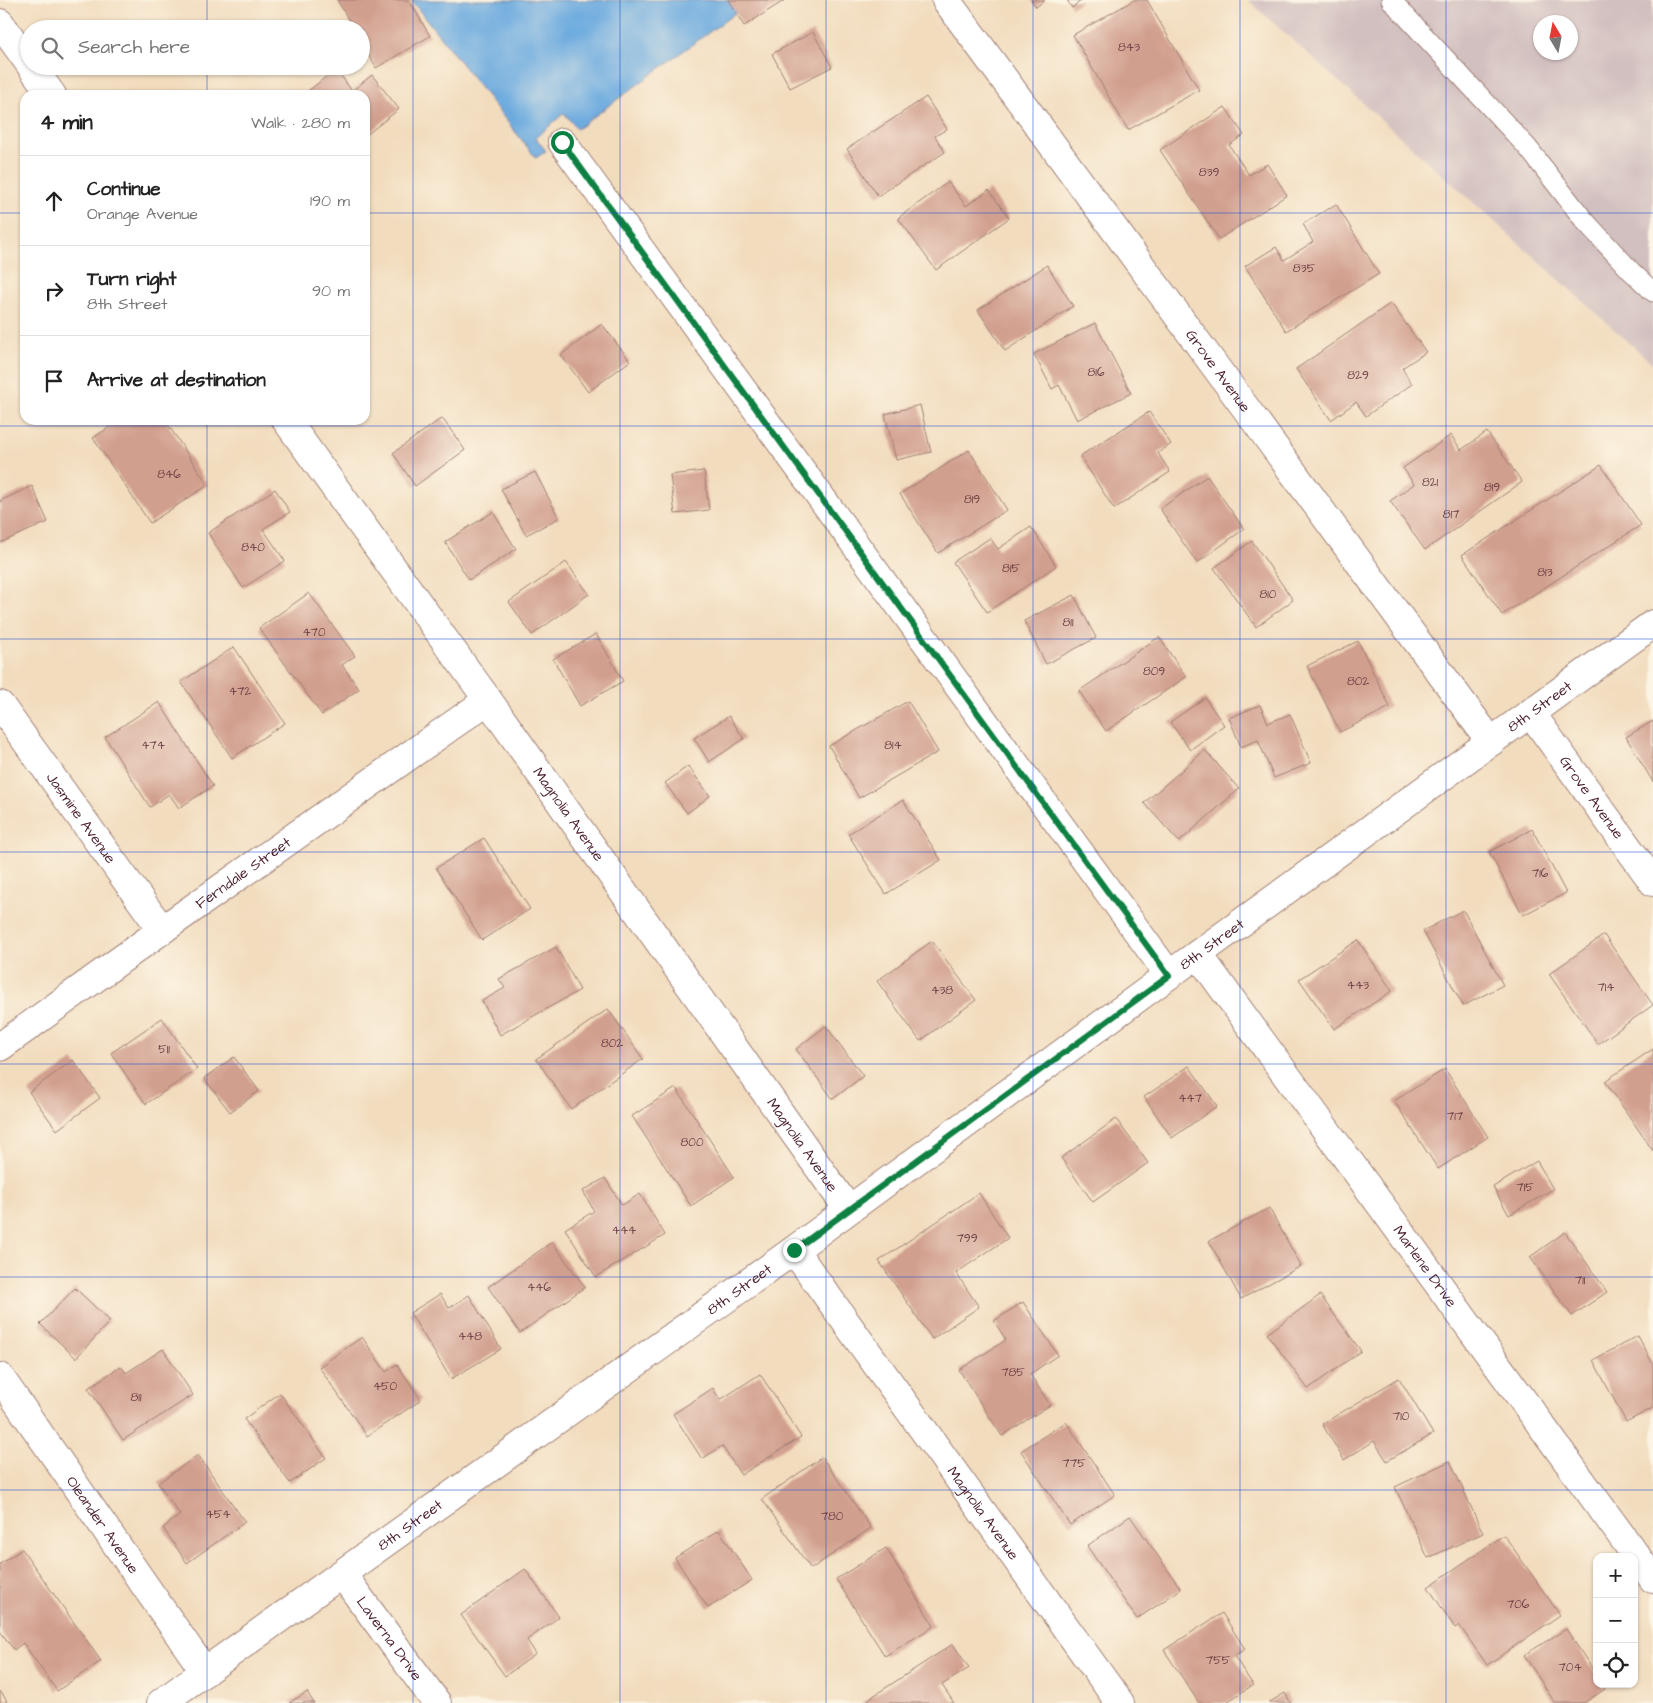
<!DOCTYPE html>
<meta charset="utf-8">
<style>
:root{--surface:#fff;--page:#f2f2f2;--text:#222;--muted:#767676;--line:#e0e0e0}
body{margin:0;font-family:"Architects Daughter",sans-serif;background:var(--page);color:var(--text)}
.controls{position:absolute;right:15px;bottom:15px;display:grid;overflow:hidden;border-radius:10px;box-shadow:0 1px 4px #0004}
.controls button{width:45px;height:45px;display:grid;place-items:center;padding:0;border:0;border-bottom:1px solid var(--line);background:var(--surface);color:var(--text);font:25px sans-serif}
.compass{position:absolute;left:1533px;top:15px;width:45px;height:45px;border-radius:50%;background:var(--surface);box-shadow:0 1px 4px #0004;rotate:350deg}
.stop{position:absolute;width:15px;height:15px;margin:-11px;border:4px solid #0b8043;border-radius:50%;background:#fff}
.stop.end{background:#0b8043;border-color:#fff;box-shadow:0 1px 5px #0008}
.list{margin:0;padding:0;list-style:none}
h2{display:flex;justify-content:space-between;align-items:center;height:65px;margin:0;padding:0 20px;font-size:21px}
h2 small{font-size:16px;font-weight:400;color:var(--muted)}
.list li{display:grid;grid-template-columns:32px 1fr auto;gap:15px;align-items:center;box-sizing:border-box;height:90px;padding:0 20px;border-top:1px solid var(--line)}
.list b{display:block;font-size:19px;white-space:nowrap}
.list p{margin:0;font-size:16px;white-space:nowrap;color:var(--muted)}
.list em{font-size:16px;font-style:normal;color:var(--muted)}
.icon{flex:none;width:28px;height:28px;fill:none;stroke:currentColor;stroke-width:2;stroke-linecap:round;stroke-linejoin:round}
.map{position:relative;flex:none;width:1653px;height:1703px;overflow:hidden}
.search{position:absolute;background:var(--surface);box-shadow:0 1px 4px #0004;left:20px;top:20px;width:350px;height:55px;display:flex;align-items:center;gap:12px;box-sizing:border-box;padding:0 18px;border-radius:28px;color:var(--muted);font-size:19px}
.panel{position:absolute;background:var(--surface);box-shadow:0 1px 4px #0004;left:20px;top:90px;width:350px;height:335px;border-radius:15px}
.map>svg:first-child{display:block}
</style>
<div class="map">
<svg width="1653" height="1703" viewBox="0 0 1653 1703">
<rect width="100%" height="100%" fill="#fcf5e5"/>
<filter id="ink" filterUnits="userSpaceOnUse"><feTurbulence type="fractalNoise" baseFrequency=".02" numOctaves="2"/><feDisplacementMap in="SourceGraphic" scale="10" xChannelSelector="R" yChannelSelector="G"/><feConvolveMatrix kernelMatrix="1 2 1 2 8 2 1 2 1" color-interpolation-filters="sRGB"/></filter>
<filter id="wash" filterUnits="userSpaceOnUse"><feTurbulence type="fractalNoise" baseFrequency=".0096" numOctaves="4" result="noise"/><feDisplacementMap in="SourceGraphic" scale="20" xChannelSelector="R" yChannelSelector="G"/><feGaussianBlur stdDeviation="1.12" result="paint"/><feColorMatrix in="noise" values="0 0 0 0 0 0 0 0 0 0 0 0 0 0 0 0 0 1.4 0 .05"/><feComposite in="paint" operator="in"/></filter>
<g filter="url(#wash)">
<rect width="100%" height="100%" fill="#f2dcbe"/>
<!-- industrial -->
<path fill="#d2bfbf" fill-rule="evenodd" d="M1248,0H1653V364ZM1540,22H1570V52H1540Z"/>
<!-- water -->
<path fill="#6dabdf" stroke="#5c6585" d="M411,0H753L577,129L564,113L536,138L546,151L536,158Z"/>
<g id="blocks">
<!-- building -->
<g fill="#d19f8e">
<path d="M337,0H409L430,36L376,68L361,42V29H354Z"/>
<path d="M728,0H785L744,26Z"/>
<path d="M1031,0H1045L1036,7Z"/>
<path d="M1067,0H1082L1072,8Z"/>
<path d="M1134,0H1147L1199,90L1128,130L1073,35Z"/>
<path d="M813,32L832,67L790,88L772,54Z"/>
<path d="M336,69L352,91L372,75L399,109L365,136V95H303Z"/>
<path d="M926,97L947,129L935,136L945,152L878,196L847,149Z"/>
<path d="M1225,107L1244,135L1229,145L1249,175L1267,164L1287,195L1219,239L1160,150Z"/>
<path d="M948,182L966,206L989,190L1009,218L936,270L898,218Z"/>
<path d="M1336,204L1379,274L1286,331L1245,266L1276,247L1284,260L1313,242L1303,224Z"/>
<path d="M1047,265L1073,306L1005,351L978,310Z"/>
<path d="M1391,303L1426,352L1402,368L1412,384L1366,416L1356,402L1331,420L1296,369Z"/>
<path d="M1095,323L1131,393L1077,420L1059,385L1052,389L1034,354Z"/>
<path d="M602,324L630,361L588,392L561,355Z"/>
<path d="M920,405L931,452L896,460L885,414Z"/>
<path d="M1149,412L1171,444L1158,453L1170,472L1114,509L1080,456Z"/>
<path d="M442,418L465,450L415,486L393,453Z"/>
<path d="M120,420H165L208,485L150,523L93,438Z"/>
<path d="M1487,432L1522,482L1425,550L1390,501L1414,484L1403,468L1451,435L1461,450Z"/>
<path d="M969,450L1007,510L938,553L900,494Z"/>
<path d="M1601,465L1641,525L1502,615L1462,555Z"/>
<path d="M704,471L709,510L675,514L670,475Z"/>
<path d="M535,472L559,518L526,535L501,489Z"/>
<path d="M1207,476L1244,529L1197,563L1160,509Z"/>
<path d="M32,486L48,522L0,543V501Z"/>
<path d="M275,489L290,512L263,529L285,561L243,588L208,533Z"/>
<path d="M493,512L516,549L469,580L445,542Z"/>
<path d="M1031,527L1056,566L987,612L953,562L990,538L998,549Z"/>
<path d="M1252,541L1293,600L1256,627L1214,568Z"/>
<path d="M566,562L589,594L532,635L509,602Z"/>
<path d="M309,593L355,656L342,665L359,689L322,715L259,628Z"/>
<path d="M1074,595L1096,638L1046,664L1024,621Z"/>
<path d="M596,634L623,681L580,706L553,659Z"/>
<path d="M1159,637L1186,677L1106,731L1079,691Z"/>
<path d="M1358,641L1390,707L1340,732L1307,666Z"/>
<path d="M234,647L285,723L232,758L181,682Z"/>
<path d="M1205,698L1224,725L1190,750L1170,722Z"/>
<path d="M908,701L938,752L859,798L829,746Z"/>
<path d="M159,702L213,786L179,808L169,794L150,807L105,737Z"/>
<path d="M1260,705L1268,723L1290,714L1311,763L1274,778L1258,740L1241,747L1229,718Z"/>
<path d="M729,716L744,739L709,762L694,738Z"/>
<path d="M1653,721V782L1626,737Z"/>
<path d="M1205,750L1239,789L1179,842L1144,803Z"/>
<path d="M688,766L710,796L687,813L665,783Z"/>
<path d="M903,800L941,860L886,894L848,834Z"/>
<path d="M1532,829L1566,893L1523,915L1489,852Z"/>
<path d="M484,838L530,909L482,940L436,868Z"/>
<path d="M1463,910L1503,985L1463,1006L1423,931Z"/>
<path d="M1604,935L1653,1005L1598,1044L1549,974Z"/>
<path d="M1358,940L1392,991L1334,1029L1299,979Z"/>
<path d="M932,941L976,1000L920,1041L877,981Z"/>
<path d="M556,947L580,990L500,1035L482,1001L505,988L499,979Z"/>
<path d="M608,1009L643,1059L571,1109L536,1059Z"/>
<path d="M162,1018L197,1069L146,1104L111,1053Z"/>
<path d="M826,1026L863,1076L833,1099L796,1049Z"/>
<path d="M1653,1049V1151L1605,1081Z"/>
<path d="M234,1057L259,1091L230,1112L204,1078Z"/>
<path d="M73,1060L100,1098L57,1130L29,1092Z"/>
<path d="M1189,1066L1217,1106L1172,1138L1144,1097Z"/>
<path d="M1445,1069L1488,1137L1438,1169L1394,1101Z"/>
<path d="M676,1088L734,1177L691,1206L632,1116Z"/>
<path d="M1116,1119L1148,1163L1093,1202L1061,1158Z"/>
<path d="M1537,1161L1553,1189L1509,1215L1493,1187Z"/>
<path d="M605,1178L622,1205L640,1194L665,1235L596,1277L565,1229L594,1211L583,1191Z"/>
<path d="M979,1193L1008,1238L956,1273L979,1307L932,1339L879,1261Z"/>
<path d="M1269,1208L1301,1266L1241,1299L1209,1241Z"/>
<path d="M1565,1232L1607,1292L1572,1316L1530,1257Z"/>
<path d="M552,1242L585,1287L520,1333L488,1287Z"/>
<path d="M75,1288L110,1321L76,1358L40,1324Z"/>
<path d="M440,1294L449,1308L469,1295L501,1349L451,1379L410,1313Z"/>
<path d="M1320,1295L1361,1351L1308,1389L1267,1334Z"/>
<path d="M1023,1302L1058,1355L1030,1374L1050,1405L1002,1436L959,1370L1006,1340L994,1321Z"/>
<path d="M1638,1336L1653,1364V1408L1626,1422L1593,1360Z"/>
<path d="M362,1337L386,1372L397,1364L421,1400L367,1436L319,1367Z"/>
<path d="M163,1349L193,1395L123,1440L88,1388L121,1366L126,1373Z"/>
<path d="M760,1374L801,1437L741,1475L722,1446L702,1459L673,1414L713,1388L720,1400Z"/>
<path d="M1399,1378L1433,1434L1387,1461L1374,1441L1344,1460L1322,1424Z"/>
<path d="M280,1393L326,1458L290,1483L244,1419Z"/>
<path d="M1066,1422L1115,1495L1070,1525L1021,1451Z"/>
<path d="M198,1455L245,1522L187,1563L163,1528L180,1515L158,1483Z"/>
<path d="M822,1457L871,1528L811,1569L762,1499Z"/>
<path d="M1450,1461L1483,1533L1428,1558L1395,1487Z"/>
<path d="M1130,1516L1181,1589L1137,1619L1087,1546Z"/>
<path d="M719,1530L752,1580L708,1608L675,1558Z"/>
<path d="M1504,1535L1560,1615L1487,1665L1459,1625L1455,1628L1428,1587Z"/>
<path d="M886,1548L934,1626L885,1656L836,1579Z"/>
<path d="M22,1549L101,1661L57,1691L23,1643L14,1650L0,1631V1564Z"/>
<path d="M525,1569L559,1617L527,1640L536,1654L505,1676L461,1615Z"/>
<path d="M1222,1613L1245,1649L1234,1656L1253,1685L1225,1703H1199L1164,1650Z"/>
<path d="M1566,1629L1597,1676V1684H1602L1605,1689L1584,1703H1555L1524,1655Z"/>
<path d="M953,1644L969,1668L942,1685L954,1703H865L864,1702Z"/>
<path d="M0,1691L7,1701L3,1703H0Z"/>
<path d="M307,1692L314,1703H289Z"/>
<path d="M1285,1693L1291,1703H1268Z"/>
</g>
</g>
</g>
<g filter="url(#ink)">
<use href="#blocks" fill-opacity="0" stroke="#9e7e74" stroke-width="1"/>
<g fill="none" stroke-linecap="round" stroke-linejoin="round">
<defs>
<path id="service" d="M1391,0L1528,148L1584,220L1631,271L1653,292"/>
<g id="minor">
<path id="s1" d="M946,0L1491,742"/>
<path d="M0,23L29,63"/>
<path d="M31,66L52,95"/>
<path d="M562,142L1169,975"/>
<path id="s2" d="M286,420L488,700L848,1209"/>
<path id="s3" d="M0,705L162,930"/>
<path id="s4" d="M1531,713L1653,882"/>
<path id="s5" d="M1198,954L1653,1579"/>
<path id="s6" d="M0,1047L162,930L488,700"/>
<path id="s7" d="M794,1250L1120,1703"/>
<path id="s8" d="M0,1377L205,1672"/>
<path id="s9" d="M342,1574L437,1703"/>
</g>
<g id="tertiary">
<path id="s10" d="M161,1703L794,1250L1169,975L1653,624"/>
</g>
</defs>
<!-- service casing -->
<use href="#service" stroke="#9e7e74" stroke-width="21"/>
<!-- minor casing -->
<use href="#minor" stroke="#9e7e74" stroke-width="30"/>
<!-- tertiary casing -->
<use href="#tertiary" stroke="#9e7e74" stroke-width="30"/>
<!-- service -->
<use href="#service" stroke="#fff" stroke-width="19"/>
<!-- minor -->
<use href="#minor" stroke="#fff" stroke-width="28"/>
<!-- tertiary -->
<use href="#tertiary" stroke="#fff" stroke-width="28"/>
</g>
</g>
<g fill="none" stroke-linecap="round" stroke-linejoin="round" filter="url(#ink)">
<!-- route -->
<path stroke="#0b8043" stroke-width="6" d="M562,142L1169,976L794,1250"/>
</g>
<!-- grid -->
<path fill="none" stroke="#1d4ed8" stroke-width="1" stroke-opacity="0.55" d="M207,0V29M413,0V1703M620,0V1703M826,0V1703M1033,0V1703M1240,0V1703M1446,0V1703M207,66V95M0,213H25M365,213H1653M207,420V1703M0,426H1653M0,639H1653M0,852H1653M0,1064H1653M0,1277H1653M0,1490H1653"/>
<g text-anchor="middle" dominant-baseline="central" stroke-width="4" stroke-linejoin="round" paint-order="stroke">
<!-- number labels -->
<g font-size="12" fill="#6c3f44">
<text x="1129" y="47">843</text>
<text x="1209" y="172">839</text>
<text x="1304" y="268">835</text>
<text x="1096" y="372">816</text>
<text x="1358" y="375">829</text>
<text x="169" y="474">846</text>
<text x="1430" y="482">821</text>
<text x="1492" y="487">819</text>
<text x="972" y="499">819</text>
<text x="1451" y="514">817</text>
<text x="253" y="547">840</text>
<text x="1011" y="568">815</text>
<text x="1545" y="572">813</text>
<text x="1268" y="594">810</text>
<text x="1068" y="622">811</text>
<text x="314" y="632">470</text>
<text x="1154" y="671">809</text>
<text x="1358" y="681">802</text>
<text x="240" y="691">472</text>
<text x="153" y="745">474</text>
<text x="893" y="745">814</text>
<text x="1540" y="873">716</text>
<text x="1358" y="985">443</text>
<text x="1606" y="987">714</text>
<text x="942" y="990">438</text>
<text x="612" y="1043">802</text>
<text x="164" y="1049">511</text>
<text x="1190" y="1098">447</text>
<text x="1455" y="1116">717</text>
<text x="692" y="1142">800</text>
<text x="1525" y="1187">715</text>
<text x="624" y="1230">444</text>
<text x="967" y="1238">799</text>
<text x="1580" y="1280">711</text>
<text x="539" y="1287">446</text>
<text x="470" y="1336">448</text>
<text x="1013" y="1372">785</text>
<text x="385" y="1386">450</text>
<text x="136" y="1397">811</text>
<text x="1401" y="1416">710</text>
<text x="1074" y="1463">775</text>
<text x="218" y="1514">454</text>
<text x="832" y="1516">780</text>
<text x="1518" y="1604">706</text>
<text x="1218" y="1660">755</text>
<text x="1570" y="1667">704</text>
</g>
<!-- street labels -->
<g font-size="15" fill="#4a1f2b" stroke="#fcf5e5">
<text stroke="none"><textPath href="#s1" startOffset="460">Grove Avenue</textPath></text>
<text stroke="none"><textPath href="#s10" startOffset="1701">8th Street</textPath></text>
<text stroke="none"><textPath href="#s4" startOffset="104">Grove Avenue</textPath></text>
<text stroke="none"><textPath href="#s2" startOffset="485">Magnolia Avenue</textPath></text>
<text stroke="none"><textPath href="#s3" startOffset="139">Jasmine Avenue</textPath></text>
<text stroke="none"><textPath href="#s6" startOffset="299">Ferndale Street</textPath></text>
<text stroke="none"><textPath href="#s10" startOffset="1296">8th Street</textPath></text>
<text stroke="none"><textPath href="#s2" startOffset="890">Magnolia Avenue</textPath></text>
<text stroke="none"><textPath href="#s5" startOffset="386">Marlene Drive</textPath></text>
<text stroke="none"><textPath href="#s10" startOffset="711">8th Street</textPath></text>
<text stroke="none"><textPath href="#s7" startOffset="324">Magnolia Avenue</textPath></text>
<text stroke="none"><textPath href="#s8" startOffset="180">Oleander Avenue</textPath></text>
<text stroke="none"><textPath href="#s10" startOffset="306">8th Street</textPath></text>
<text stroke="none"><textPath href="#s9" startOffset="80">Laverna Drive</textPath></text>
</g>
</g>
</svg>
<div class="controls">
<button>+</button>
<button>−</button>
<button><svg class="icon" aria-label="locate" viewBox="0 0 24 24"><circle cx="12" cy="12" r="6"/><path d="M12 2v4M12 18v4M2 12h4M18 12h4"/></svg></button>
</div>
<svg class="compass" viewBox="-18 -18 36 36"><path d="M0-13l5 13h-10z" fill="#e53935"/><path d="M0 13l5-13h-10z" fill="#767676"/></svg>
<div class="stop" style="left:562px;top:142px"></div>
<div class="stop end" style="left:794px;top:1250px"></div>
<div class="search"><svg class="icon" aria-label="search" viewBox="0 0 24 24"><circle cx="10" cy="10" r="6"/><path d="M15 15l6 6"/></svg>Search here</div>
<section class="panel">
<h2>4 min<small>Walk · 280 m</small></h2>
<ul class="list">
<li><svg class="icon" aria-label="ahead" viewBox="0 0 24 24"><path d="M12 20V5M6 11l6-6 6 6"/></svg><div><b>Continue</b><p>Orange Avenue</p></div><em>190 m</em></li>
<li><svg class="icon" aria-label="right" viewBox="0 0 24 24"><path d="M7 20v-9h11M14 6l5 5-5 5"/></svg><div><b>Turn right</b><p>8th Street</p></div><em>90 m</em></li>
<li><svg class="icon" aria-label="arrive" viewBox="0 0 24 24"><path d="M6 21V4h12l-3 4 3 4H6"/></svg><div><b>Arrive at destination</b></div></li>
</ul>
</section>
</div>
